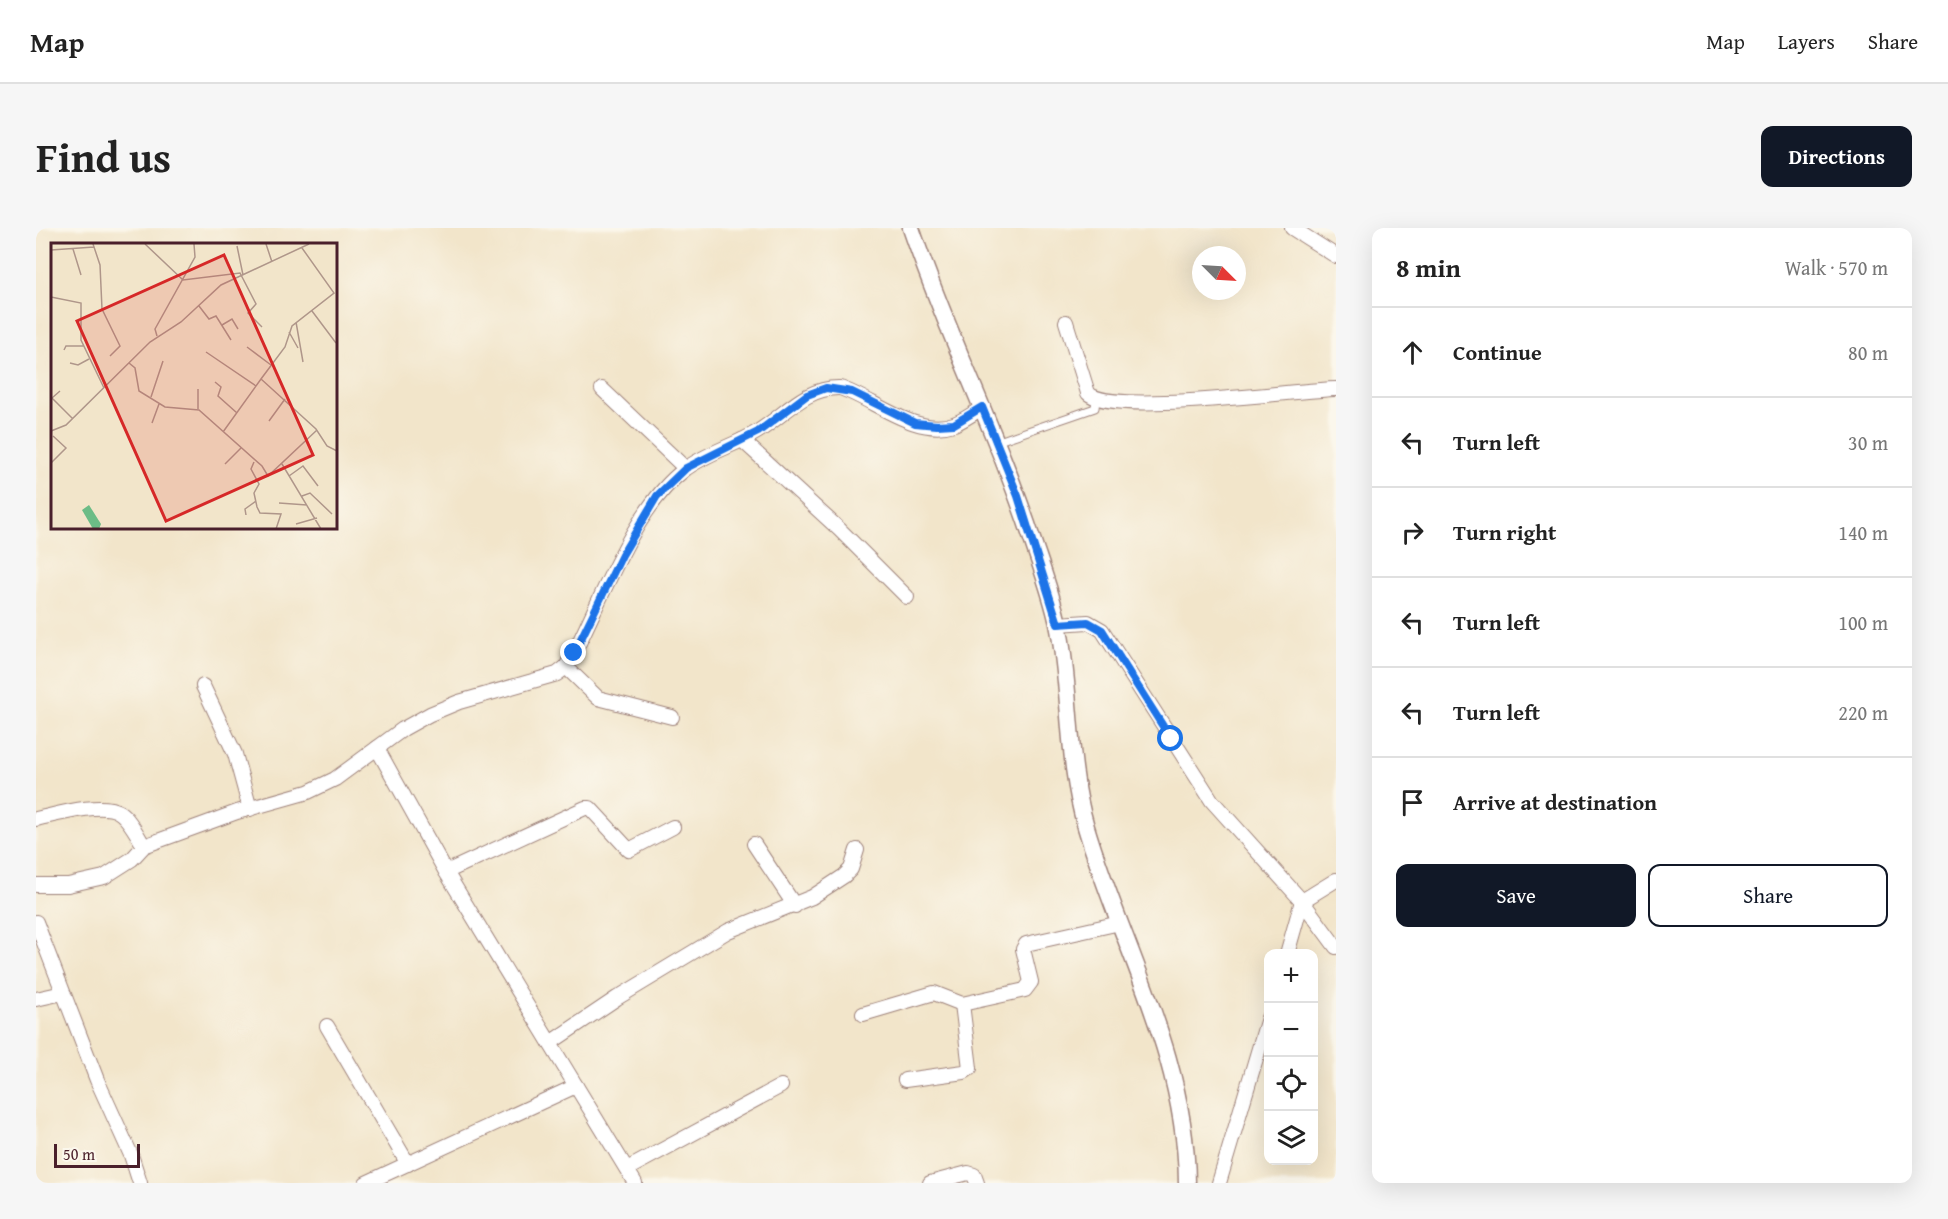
<!DOCTYPE html>
<meta charset="utf-8">
<style>
:root{--surface:#fff;--page:#f6f6f6;--text:#222;--muted:#767676;--line:#e0e0e0;--accent:#111827}
body{margin:0;font-family:"Gentium Book Plus",serif;background:var(--page);color:var(--text)}
.controls{position:absolute;right:18px;bottom:18px;display:grid;overflow:hidden;border-radius:12px;box-shadow:0 6px 24px #0002}
.controls button{width:54px;height:54px;display:grid;place-items:center;padding:0;border:0;border-bottom:2px solid var(--line);background:var(--surface);color:var(--text);font:30px sans-serif}
.compass{position:absolute;left:1156px;top:18px;width:54px;height:54px;border-radius:50%;background:var(--surface);box-shadow:0 6px 24px #0002;rotate:114deg}
.scale{position:absolute;left:18px;bottom:15px;width:86px;box-sizing:border-box;padding-left:6px;border:3px solid #4a1f2b;border-top:0;font-size:16px;line-height:21px;white-space:nowrap;color:#4a1f2b;-webkit-text-stroke:4px #fbf7ec;paint-order:stroke}
.stop{position:absolute;width:18px;height:18px;margin:-14px;border:4px solid #1a73e8;border-radius:50%;background:#fff}
.stop.end{background:#1a73e8;border-color:#fff;box-shadow:0 2px 6px #0008}
.list{margin:0;padding:0;list-style:none}
h2{display:flex;justify-content:space-between;align-items:center;height:78px;margin:0;padding:0 24px;font-size:26px}
h2 small{font-size:20px;font-weight:400;color:var(--muted)}
.list li{display:grid;grid-template-columns:39px 1fr auto;gap:18px;align-items:center;box-sizing:border-box;height:90px;padding:0 24px;border-top:2px solid var(--line)}
.list b{display:block;font-size:22px;white-space:nowrap}
.list em{font-size:20px;font-style:normal;color:var(--muted)}
.actions{display:flex;gap:12px;padding:18px 24px}
.actions a{flex:1;padding:14px 0;border:2px solid var(--accent);border-radius:12px;text-align:center;font-size:21px;color:var(--accent)}
.actions .main{background:var(--accent);color:#fff}
.icon{flex:none;width:33px;height:33px;fill:none;stroke:currentColor;stroke-width:2;stroke-linecap:round;stroke-linejoin:round}
.map{position:relative;flex:none;width:1300px;height:955px;overflow:hidden;border-radius:12px}
header{display:flex;align-items:center;gap:36px;box-sizing:border-box;height:84px;padding:0 30px;background:var(--surface);border-bottom:2px solid var(--line)}
header strong{font-size:28px}
nav{display:flex;gap:33px;margin-inline-start:auto;font-size:21px}
.intro{display:flex;align-items:center;justify-content:space-between;box-sizing:border-box;height:144px;padding:0 36px}
h1{margin:0;font-size:42px}
.button{padding:15px 27px;border-radius:12px;background:var(--accent);color:#fff;font-size:21px;font-weight:700}
main{display:flex;gap:36px;padding:0 36px}
aside{flex:1;background:var(--surface);border-radius:12px;box-shadow:0 6px 24px #0002}
.map>svg:first-child{display:block}
</style>
<header>
<strong>Map</strong>
<nav><a>Map</a><a>Layers</a><a>Share</a></nav>
</header>
<div class="intro"><h1>Find us</h1><a class="button">Directions</a></div>
<main>
<div class="map">
<svg width="1300" height="955" viewBox="0 0 1300 955">
<rect width="100%" height="100%" fill="#fbf7ec"/>
<filter id="ink" filterUnits="userSpaceOnUse"><feTurbulence type="fractalNoise" baseFrequency=".0167" numOctaves="2"/><feDisplacementMap in="SourceGraphic" scale="12" xChannelSelector="R" yChannelSelector="G"/><feConvolveMatrix kernelMatrix="1 2 1 2 8 2 1 2 1" color-interpolation-filters="sRGB"/></filter>
<filter id="wash" filterUnits="userSpaceOnUse"><feTurbulence type="fractalNoise" baseFrequency=".008" numOctaves="4" result="noise"/><feDisplacementMap in="SourceGraphic" scale="24" xChannelSelector="R" yChannelSelector="G"/><feGaussianBlur stdDeviation="1.35" result="paint"/><feColorMatrix in="noise" values="0 0 0 0 0 0 0 0 0 0 0 0 0 0 0 0 0 1.4 0 .05"/><feComposite in="paint" operator="in"/></filter>
<g filter="url(#wash)">
<rect width="100%" height="100%" fill="#f2e5ca"/>
</g>
<g filter="url(#ink)">
<g fill="none" stroke-linecap="round" stroke-linejoin="round">
<defs>
<path id="service" d="M960,214L1059,180L1060,171"/>
<g id="minor">
<path d="M1256,0L1300,28"/>
<path d="M1030,94L1052,165C1073,188 1260,162 1300,161"/>
<path d="M566,161L649,240"/>
<path d="M706,212L803,301L871,369"/>
<path d="M1022,396L1052,394L1066,402L1176,573L1266,673L1300,719"/>
<path d="M530,439L562,470L636,489"/>
<path d="M167,458L199,526L214,581"/>
<path d="M341,520L410,644L540,858"/>
<path d="M0,591C19,587 66,573 83,584C94,591 101,607 108,618"/>
<path d="M718,616L759,678"/>
<path d="M410,644L549,580H554L593,622L637,599"/>
<path d="M0,657H32L68,649L96,631L108,618L201,584L272,564L299,551L367,501L394,486L423,474L521,446L530,439L538,425C566,370 599,279 648,242C670,225 698,218 721,204C749,187 769,159 804,160C838,171 879,209 918,196C928,192 938,185 947,179"/>
<path d="M0,694L61,852L95,927L104,955"/>
<path d="M1251,726L1266,673L1300,652"/>
<path d="M0,771L27,765"/>
<path d="M827,786L898,765L926,776L989,762L995,754L987,721L990,716L1084,695"/>
<path d="M291,798L372,936"/>
<path d="M514,815L581,770L692,703L776,669L808,648L815,641L821,622"/>
<path d="M869,852L928,844L934,840L926,776"/>
<path d="M591,941L745,858"/>
<path d="M330,955L540,858L599,955"/>
<path d="M894,955L932,945L938,947L941,955"/>
<path d="M1183,955L1232,790"/>
</g>
<path id="tertiary" d="M875,0C911,106 962,207 997,314C1006,341 1016,368 1022,396C1036,464 1030,531 1050,599C1086,720 1150,826 1151,955"/>
</defs>
<!-- service casing -->
<use href="#service" stroke="#9e827a" stroke-width="9"/>
<!-- minor casing -->
<use href="#minor" stroke="#9e827a" stroke-width="16"/>
<!-- tertiary casing -->
<use href="#tertiary" stroke="#9e827a" stroke-width="19"/>
<!-- service -->
<use href="#service" stroke="#fff" stroke-width="7"/>
<!-- minor -->
<use href="#minor" stroke="#fff" stroke-width="14"/>
<!-- tertiary -->
<use href="#tertiary" stroke="#fff" stroke-width="16"/>
</g>
</g>
<g fill="none" stroke-linecap="round" stroke-linejoin="round" filter="url(#ink)">
<!-- route -->
<path stroke="#1a73e8" stroke-width="8" d="M538,425L586,327L621,268L650,240L722,204L771,167L790,160L816,164L879,195L901,197L918,196L946,179L982,268L1022,396L1052,394L1066,402L1135,511"/>
</g>
<!-- overview -->
<g transform="translate(15 15)">
<rect width="286" height="286" fill="#f2e5ca"/>
<path d="M38,262L50,281L48,286H42L31,267Z" fill="#6cbc86"/>
<path fill="none" stroke="#af968a" stroke-width="1.5" d="M42,1L49,22L51,66L69,103L59,113M94,1L132,37L189,30L205,61L197,70L211,84M215,1L221,19M186,3L192,32M251,5L283,50L241,83L234,104L210,136L265,186L276,203L286,208M22,6L30,32M0,7L43,4M0,54L30,60V97L53,145M148,63L158,76L165,73L180,97M261,68L285,100M245,79L252,119M171,82L181,76L187,86M238,89L247,105M106,93L104,86L144,14L143,1M196,104L220,122M13,107L15,103H33M155,109L205,143M19,120L27,122L38,116M78,120L84,125L88,148L114,164L148,167L211,223L217,233L266,187M164,139L170,144L167,153L186,170M9,148L1,155L22,176M100,154L112,118M147,166V146M218,178L234,156M101,180L108,161M0,188L15,182L99,99L130,79L170,42L258,1M172,189L210,136M203,219L200,226L208,241L203,250L206,264L209,270L230,271L225,286M0,220L15,205L2,193M174,221L190,205M231,221L270,286M238,233L252,223L267,243M251,253L259,250L281,271M228,260L256,262M195,272L194,266L205,258M245,281L266,275"/>
<path fill="#d62828" fill-opacity="0.15" stroke="#d62828" stroke-width="3" d="M173,12L262,212L115,278L26,78Z"/>
<rect width="286" height="286" fill="none" stroke="#4a1f2b" stroke-width="3"/>
</g>
</svg>
<div class="controls">
<button>+</button>
<button>−</button>
<button><svg class="icon" aria-label="locate" viewBox="0 0 24 24"><circle cx="12" cy="12" r="6"/><path d="M12 2v4M12 18v4M2 12h4M18 12h4"/></svg></button>
<button><svg class="icon" aria-label="layers" viewBox="0 0 24 24"><path d="M12 4l9 5-9 5-9-5zM3 14l9 5 9-5"/></svg></button>
</div>
<svg class="compass" viewBox="-18 -18 36 36"><path d="M0-13l5 13h-10z" fill="#e53935"/><path d="M0 13l5-13h-10z" fill="#767676"/></svg>
<div class="scale">50 m</div>
<div class="stop" style="left:1135px;top:511px"></div>
<div class="stop end" style="left:538px;top:425px"></div>
</div>
<aside>
<h2>8 min<small>Walk · 570 m</small></h2>
<ul class="list">
<li><svg class="icon" aria-label="ahead" viewBox="0 0 24 24"><path d="M12 20V5M6 11l6-6 6 6"/></svg><div><b>Continue</b></div><em>80 m</em></li>
<li><svg class="icon" aria-label="left" viewBox="0 0 24 24"><path d="M17 20v-9H6M10 6l-5 5 5 5"/></svg><div><b>Turn left</b></div><em>30 m</em></li>
<li><svg class="icon" aria-label="right" viewBox="0 0 24 24"><path d="M7 20v-9h11M14 6l5 5-5 5"/></svg><div><b>Turn right</b></div><em>140 m</em></li>
<li><svg class="icon" aria-label="left" viewBox="0 0 24 24"><path d="M17 20v-9H6M10 6l-5 5 5 5"/></svg><div><b>Turn left</b></div><em>100 m</em></li>
<li><svg class="icon" aria-label="left" viewBox="0 0 24 24"><path d="M17 20v-9H6M10 6l-5 5 5 5"/></svg><div><b>Turn left</b></div><em>220 m</em></li>
<li><svg class="icon" aria-label="arrive" viewBox="0 0 24 24"><path d="M6 21V4h12l-3 4 3 4H6"/></svg><div><b>Arrive at destination</b></div></li>
</ul>
<div class="actions"><a class="main">Save</a><a>Share</a></div>
</aside>
</main>
